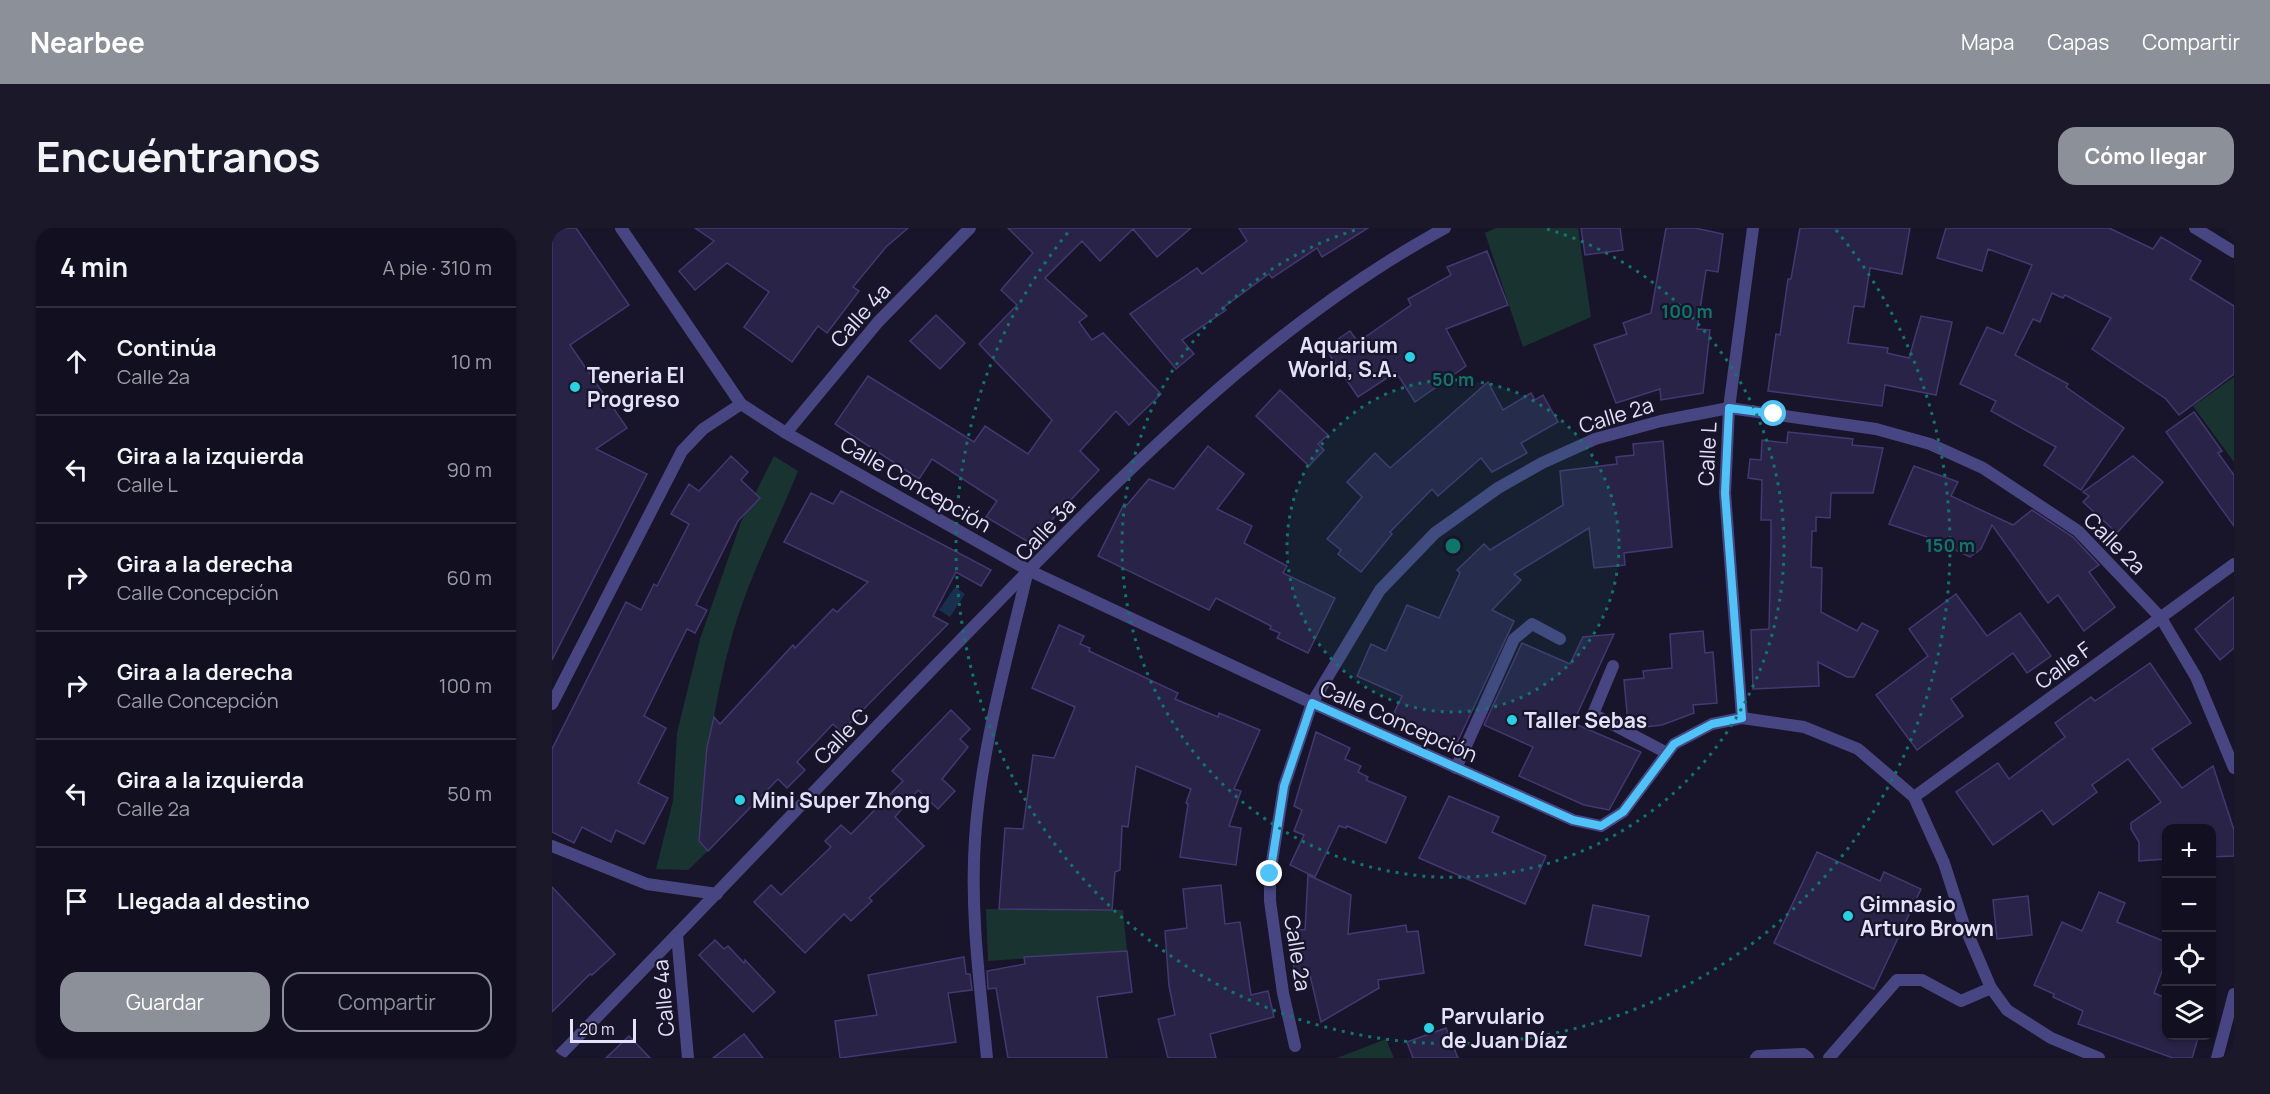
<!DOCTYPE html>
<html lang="es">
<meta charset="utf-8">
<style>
:root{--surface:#121020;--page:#1b1929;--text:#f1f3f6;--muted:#9c9da5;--line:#31303e;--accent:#8c9099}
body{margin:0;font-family:Manrope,sans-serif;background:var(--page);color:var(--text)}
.controls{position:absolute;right:18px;bottom:18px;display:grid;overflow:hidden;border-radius:12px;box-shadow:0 2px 4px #0004}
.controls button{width:54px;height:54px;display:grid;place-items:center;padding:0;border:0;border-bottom:2px solid var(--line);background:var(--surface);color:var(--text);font:30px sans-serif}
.scale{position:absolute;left:18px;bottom:15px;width:66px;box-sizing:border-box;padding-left:6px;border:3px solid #e4e1fb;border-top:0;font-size:16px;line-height:21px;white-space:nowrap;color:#e4e1fb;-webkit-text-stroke:4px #18152a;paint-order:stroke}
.stop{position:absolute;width:18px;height:18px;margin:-14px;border:4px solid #4fc3f7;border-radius:50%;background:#fff}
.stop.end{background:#4fc3f7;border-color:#fff;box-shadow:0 2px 6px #0008}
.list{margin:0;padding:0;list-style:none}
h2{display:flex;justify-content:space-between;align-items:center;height:78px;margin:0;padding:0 24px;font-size:26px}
h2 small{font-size:20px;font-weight:400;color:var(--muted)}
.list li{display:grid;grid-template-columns:39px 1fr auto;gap:18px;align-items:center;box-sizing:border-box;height:108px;padding:0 24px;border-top:2px solid var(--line)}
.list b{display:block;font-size:22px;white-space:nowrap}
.list p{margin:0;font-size:20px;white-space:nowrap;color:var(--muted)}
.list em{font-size:20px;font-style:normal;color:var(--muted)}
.actions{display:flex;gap:12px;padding:18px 24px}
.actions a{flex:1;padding:14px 0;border:2px solid var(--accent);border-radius:18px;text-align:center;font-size:21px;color:var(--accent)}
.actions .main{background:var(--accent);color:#fff}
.icon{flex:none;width:33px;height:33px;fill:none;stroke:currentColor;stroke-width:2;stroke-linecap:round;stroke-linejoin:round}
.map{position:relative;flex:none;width:1682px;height:830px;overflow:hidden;border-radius:18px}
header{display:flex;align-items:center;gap:36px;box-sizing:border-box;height:84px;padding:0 30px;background:var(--accent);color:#fff}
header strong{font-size:28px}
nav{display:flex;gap:33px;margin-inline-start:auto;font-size:21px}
.intro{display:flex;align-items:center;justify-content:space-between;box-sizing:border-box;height:144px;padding:0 36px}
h1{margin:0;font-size:42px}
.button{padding:15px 27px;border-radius:18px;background:var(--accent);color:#fff;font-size:21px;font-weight:700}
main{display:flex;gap:36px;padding:0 36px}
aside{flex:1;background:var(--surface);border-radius:18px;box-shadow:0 2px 4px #0004}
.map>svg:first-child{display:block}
</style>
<header>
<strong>Nearbee</strong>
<nav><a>Mapa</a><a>Capas</a><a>Compartir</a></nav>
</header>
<div class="intro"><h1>Encuéntranos</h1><a class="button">Cómo llegar</a></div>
<main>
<aside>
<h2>4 min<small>A pie · 310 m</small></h2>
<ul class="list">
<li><svg class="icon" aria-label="ahead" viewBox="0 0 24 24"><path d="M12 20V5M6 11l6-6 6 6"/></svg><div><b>Continúa</b><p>Calle 2a</p></div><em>10 m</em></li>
<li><svg class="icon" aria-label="left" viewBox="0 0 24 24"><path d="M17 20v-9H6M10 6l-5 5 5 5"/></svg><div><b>Gira a la izquierda</b><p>Calle L</p></div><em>90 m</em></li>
<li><svg class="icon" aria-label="right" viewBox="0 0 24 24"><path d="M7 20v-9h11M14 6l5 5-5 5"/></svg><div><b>Gira a la derecha</b><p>Calle Concepción</p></div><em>60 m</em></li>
<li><svg class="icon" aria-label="right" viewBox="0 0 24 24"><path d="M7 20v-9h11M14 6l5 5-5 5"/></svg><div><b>Gira a la derecha</b><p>Calle Concepción</p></div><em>100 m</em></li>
<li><svg class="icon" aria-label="left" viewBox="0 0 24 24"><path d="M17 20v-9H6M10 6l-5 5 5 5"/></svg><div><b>Gira a la izquierda</b><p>Calle 2a</p></div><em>50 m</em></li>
<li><svg class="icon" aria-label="arrive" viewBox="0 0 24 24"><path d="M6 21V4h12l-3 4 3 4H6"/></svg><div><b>Llegada al destino</b></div></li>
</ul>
<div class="actions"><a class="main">Guardar</a><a>Compartir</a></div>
</aside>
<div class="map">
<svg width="1682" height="830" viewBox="0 0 1682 830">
<rect width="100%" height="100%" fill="#18152a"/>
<!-- green -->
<g fill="#193331">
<path d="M944,0H1026L1039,89L971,119L933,5Z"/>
<path d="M1682,149V234L1641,178Z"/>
<path d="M222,228L246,243C225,295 198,347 182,401C162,470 153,541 147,613L156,623L136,642L104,641L121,573L125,505L148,411L189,294Z"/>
<path d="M434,681L571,682L575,723L436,733Z"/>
<path d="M834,811L842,830H785Z"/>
</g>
<!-- water -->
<path fill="#192f4e" d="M403,359L413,366L398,389L387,382Z"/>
<!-- building -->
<g fill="#2a2348" stroke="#433871" stroke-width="1.5">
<path d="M0,0H24L77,77L18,117L75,200L44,221L95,246L0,432Z"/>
<path d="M143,0H356L334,19L301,59L307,63L275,105L266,98L240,134L192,99L217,64L175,35L143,62L127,43L162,13Z"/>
<path d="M456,0H639L605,29L581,1L548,33L530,13L493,50L535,88L527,94L540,112L551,105L609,166L577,197L564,183L528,223L547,242L478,315L434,289L445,273L380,231L367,251L283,196L316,148L422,214L433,198L476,226L500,192L427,116L465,77L449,62L481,25Z"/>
<path d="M687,0H816L770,29L765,20L720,50L717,46L672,79L674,82L630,112L642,126L624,141L578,86L645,40L650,46L695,13Z"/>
<path d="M1029,0H1068L1071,22L1033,27Z"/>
<path d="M1114,0H1143L1171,6L1166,44L1154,42L1145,101L1158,102L1151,165L1109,172L1108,161L1064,175L1042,117L1075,106L1071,95L1099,85Z"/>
<path d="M1248,0H1358L1350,46L1318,40L1312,79L1302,78L1296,115L1336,120L1335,125L1357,130L1369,88L1400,94L1384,167L1333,157L1330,178L1216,163L1224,106L1228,107L1236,51H1239Z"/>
<path d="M1394,0H1557L1601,21L1609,9L1649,33L1638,51L1682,78V146L1627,187L1614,171L1540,121L1559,90L1513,67L1511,70L1500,65L1488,94L1481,91L1463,127L1516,156L1514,159L1572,200L1529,262L1492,237L1504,219L1439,183L1444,173L1408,156L1435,99L1451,106L1480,37L1436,21L1430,43L1385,30Z"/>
<path d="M935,23L956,77L894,101L914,138L863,174L844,144L806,169L773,120L798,103L806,114L859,77L856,71L899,47L895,39Z"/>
<path d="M384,87L413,115L388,141L358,113Z"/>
<path d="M936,154L951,182L979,165L983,172L991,167L1006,194L969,215L975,225L940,244L929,230L886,268L880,261L838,304L840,306L809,344L786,326L789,322L775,311L810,269L795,254L823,225L838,240Z"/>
<path d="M728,162L776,207L766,216L772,222L757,238L704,188Z"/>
<path d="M1642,184L1670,223L1666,225L1682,247V298L1614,204Z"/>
<path d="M1236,204L1301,211L1300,217L1331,220L1321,265H1279L1278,290L1264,289V303H1260L1259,339L1270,340L1269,384L1305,403L1310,395L1326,403L1302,449H1295L1266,434L1267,458L1201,461L1199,402L1217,401L1219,314V292H1209L1210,252L1196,250L1198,231L1209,232L1210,212L1235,215Z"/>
<path d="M1111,213L1120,319L1072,325L1073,337L1042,340L1037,300L962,346L969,352L940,382L962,393L904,517L841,487L850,468L805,448L819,416L834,423L855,377L887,390L908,345L905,342L932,316L938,322L1011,277L1008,243L1065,236L1064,229L1082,227L1081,216Z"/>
<path d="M656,218L692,246L665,281L700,298L692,315L735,338L731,345L783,370L756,425L725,410L728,405L718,401L719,398L664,370L657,382L546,328L572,276L575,277L597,251L622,261Z"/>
<path d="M179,228L196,244L189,252L208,270L186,293L144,377L155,382L143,405L135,401L92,488L114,500L86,555L116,570L92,616L64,602L59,614L30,599L22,615L0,604V521L74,374L89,382L102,356L105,358L137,296L119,286L137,256L147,263Z"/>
<path d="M1581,228L1611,254L1565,305L1531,274L1537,268L1531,264Z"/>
<path d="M1362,238L1406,254L1399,268L1461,297L1480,282L1521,309L1547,337L1537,344L1563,379L1532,403L1506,367L1496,375L1440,297L1429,321L1418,329L1378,310L1337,296Z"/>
<path d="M289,263L439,342L429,358L404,344L381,388L396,396L289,504L281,496L245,534L253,542L235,560L226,551L156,623L147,613L155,519L162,489L168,496L241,417L243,420L281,381L285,384L316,354L232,314L259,265L281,276Z"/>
<path d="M1404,366L1435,408L1468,385L1499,428L1475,445L1461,425L1399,471L1411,488L1365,522L1324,467L1376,428L1357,401Z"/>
<path d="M1682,369V420L1668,432L1643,401Z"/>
<path d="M507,397L532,408L528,416L538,420L537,423L626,465L623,471L666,489L667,485L708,502L682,561L689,563L677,598L689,600L684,637L628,629L636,576L634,575L639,561L584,538L576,599L570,598L568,642L563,644L560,682L447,681L453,600L471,601L481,527L502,530L523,479L480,460Z"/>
<path d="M1151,403L1153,425L1161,424L1165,475L1141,477L1142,485L1110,497L1085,500L1076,495L1072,452L1092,450L1091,443L1120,440L1118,406Z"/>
<path d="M1062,406L1021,495L1089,524L1057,582L1032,577L967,548L981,519L932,497L970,415L1018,436L1031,409Z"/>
<path d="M1598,435L1639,495L1600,521L1630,560L1661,538L1682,602V628L1659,629V600H1614V631L1587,633V614L1579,601V595L1609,574L1576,531L1540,557L1545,564L1501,597L1490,582L1441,617L1404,564L1446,535L1457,551L1513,509L1503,495L1539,469L1543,473Z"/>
<path d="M399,482L418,501L408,511L416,519L390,551L403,563L386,581L366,562L343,589L372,618L317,670L320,673L299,693L292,686L253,725L202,674L219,657L229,667L279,619L273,613L289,597L299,606L351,553L340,543Z"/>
<path d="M764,504L798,520L793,531L809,538L806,544L816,549L814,552L854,569L834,615L795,598L794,600L787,598L763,649L738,637L752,607L742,603L750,582L742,578Z"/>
<path d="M897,568L947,589L940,604L994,628L973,676L867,630Z"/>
<path d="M1265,624L1328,653L1332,644L1369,661L1322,761L1222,715Z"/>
<path d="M756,647L799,667L796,706L854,697L855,704L866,703L872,745L826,752L827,760L769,794L757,743L743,745L739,724L741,701L753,702Z"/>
<path d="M669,657L673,696L688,694L699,767L716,763L722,789L658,806L664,830H616L606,791L623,787L617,758L613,703L635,700L631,661Z"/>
<path d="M0,659L63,726L40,747L38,746L0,784Z"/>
<path d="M1547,664L1573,675L1565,694L1614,714V732L1602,765L1614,770V807H1647L1640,830H1621L1526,796L1531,783L1501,769L1502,766L1482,757L1510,694L1530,703Z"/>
<path d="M1476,668L1480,707L1445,711L1441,672Z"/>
<path d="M1041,677L1097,688L1089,728L1033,717Z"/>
<path d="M163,712L172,721L176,718L192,735L193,732L223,764L201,784L147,727Z"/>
<path d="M575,723L580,764L545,769L555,830H456L444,760L436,761L435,743L473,736L472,729Z"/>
<path d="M412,729L414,746H418L420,762L396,765L404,814L288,830L283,793L325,787L316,747Z"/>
<path d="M894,800L906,830H861L855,814Z"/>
<path d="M192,806L211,830H161Z"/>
<path d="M77,808L98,830H54Z"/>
</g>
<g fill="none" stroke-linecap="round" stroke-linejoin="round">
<!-- service -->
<g stroke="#474682" stroke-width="12">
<path d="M1061,438L1041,486L1115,525"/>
<path d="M904,540L962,411L980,396L1008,411"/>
</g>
<!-- minor -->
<g stroke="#474682" stroke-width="12">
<path d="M69,0L189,176L234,205L476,342L760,475L1021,592L1049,598L1071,584L1122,516L1160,496L1190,490L1252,499L1306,521L1362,569L1392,635L1412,697L1439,760L1455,782L1499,810L1547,830"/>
<path d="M1643,0L1682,24"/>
<path d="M234,205L326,94L418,0"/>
<path d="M0,476L130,223L151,201L189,176"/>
<path d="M1190,490L1173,265L1177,180L1201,0"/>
<path d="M1362,569L1682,336"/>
<path d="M0,618L95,656L165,666"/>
<path d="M125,707L136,830"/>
<path d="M743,818L731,765L718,673V646L732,558L760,475L828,362L883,305L946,260L990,235L1043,211L1109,193L1177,180L1324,201L1378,216L1431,240L1526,303L1609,390L1644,449L1682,540"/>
<path d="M435,830C428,757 418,685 423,611C429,520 455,431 476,342"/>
<path d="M1204,830L1206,828L1251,826L1256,830"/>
<path d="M1277,830L1345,752H1370L1409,773L1439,760"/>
<path d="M1665,830L1682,766"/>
</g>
<!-- tertiary -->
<path stroke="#474682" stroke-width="12" d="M5,830C148,684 288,535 431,389C571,246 715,97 893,0"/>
</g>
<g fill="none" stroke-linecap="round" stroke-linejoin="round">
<!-- route -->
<path stroke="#4fc3f7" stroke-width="8" d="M718,646L732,558L760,475L1021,592L1049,598L1071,584L1122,516L1160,496L1190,490L1173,265L1177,180L1222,186"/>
</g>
<!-- distance rings -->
<circle cx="901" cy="318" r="166" fill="#0f766e" fill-opacity=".12"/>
<g fill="none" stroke="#0f766e" stroke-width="3" stroke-dasharray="3 6">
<circle cx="901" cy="318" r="166"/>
<path d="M995 1A331 331 0 1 1 807 1"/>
<path d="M1284 2A497 497 0 1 1 518 2"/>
</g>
<!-- markers -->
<g fill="#27d3e2" stroke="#18152a" stroke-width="2">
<circle cx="858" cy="129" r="6"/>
<circle cx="23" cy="159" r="6"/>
<circle cx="960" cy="492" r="6"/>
<circle cx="188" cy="572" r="6"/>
<circle cx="1296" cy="688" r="6"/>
<circle cx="877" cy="800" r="6"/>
</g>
<g text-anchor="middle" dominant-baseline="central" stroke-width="4.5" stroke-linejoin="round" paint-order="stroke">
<!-- street labels -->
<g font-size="21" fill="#e4e1fb" stroke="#18152a">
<text transform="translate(308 87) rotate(-48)">Calle 4a</text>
<text transform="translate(1064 187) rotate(-17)">Calle 2a</text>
<text transform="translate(1155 226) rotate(-87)">Calle L</text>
<text transform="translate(364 256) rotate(30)">Calle Concepción</text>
<text transform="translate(493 301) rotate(-47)">Calle 3a</text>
<text transform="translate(1563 315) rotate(45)">Calle 2a</text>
<text transform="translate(1511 437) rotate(-36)">Calle F</text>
<text transform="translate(847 493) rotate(24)">Calle Concepción</text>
<text transform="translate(289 508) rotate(-46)">Calle C</text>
<text transform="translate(746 725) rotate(81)">Calle 2a</text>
<text transform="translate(111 770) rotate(-95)">Calle 4a</text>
</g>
<!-- poi labels -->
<g font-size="21" font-weight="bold" fill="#e4e1fb" stroke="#18152a" text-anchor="start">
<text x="846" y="117" text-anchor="end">Aquarium<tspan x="846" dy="24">World, S.A.</tspan></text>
<text x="35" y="147">Teneria El<tspan x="35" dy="24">Progreso</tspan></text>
<text x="972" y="492">Taller Sebas</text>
<text x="200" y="572">Mini Super Zhong</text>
<text x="1308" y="676">Gimnasio<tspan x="1308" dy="24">Arturo Brown</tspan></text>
<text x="889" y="788">Parvulario<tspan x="889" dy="24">de Juan Díaz</tspan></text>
</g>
</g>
<circle cx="901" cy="318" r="9" fill="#0f766e" stroke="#18152a" stroke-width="3"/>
<g font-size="18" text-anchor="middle" font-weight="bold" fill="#0f766e" stroke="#18152a" stroke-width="4.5" stroke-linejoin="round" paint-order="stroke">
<text x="1135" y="90">100 m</text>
<text x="901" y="158">50 m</text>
<text x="1398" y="324">150 m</text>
</g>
</svg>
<div class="controls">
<button>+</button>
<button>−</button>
<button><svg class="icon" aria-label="locate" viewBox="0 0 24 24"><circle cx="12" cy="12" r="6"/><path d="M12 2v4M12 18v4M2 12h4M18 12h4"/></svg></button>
<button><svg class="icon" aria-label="layers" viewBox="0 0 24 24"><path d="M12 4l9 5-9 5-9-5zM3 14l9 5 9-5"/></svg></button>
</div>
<div class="scale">20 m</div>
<div class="stop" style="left:1222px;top:186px"></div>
<div class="stop end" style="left:718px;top:646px"></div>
</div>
</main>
